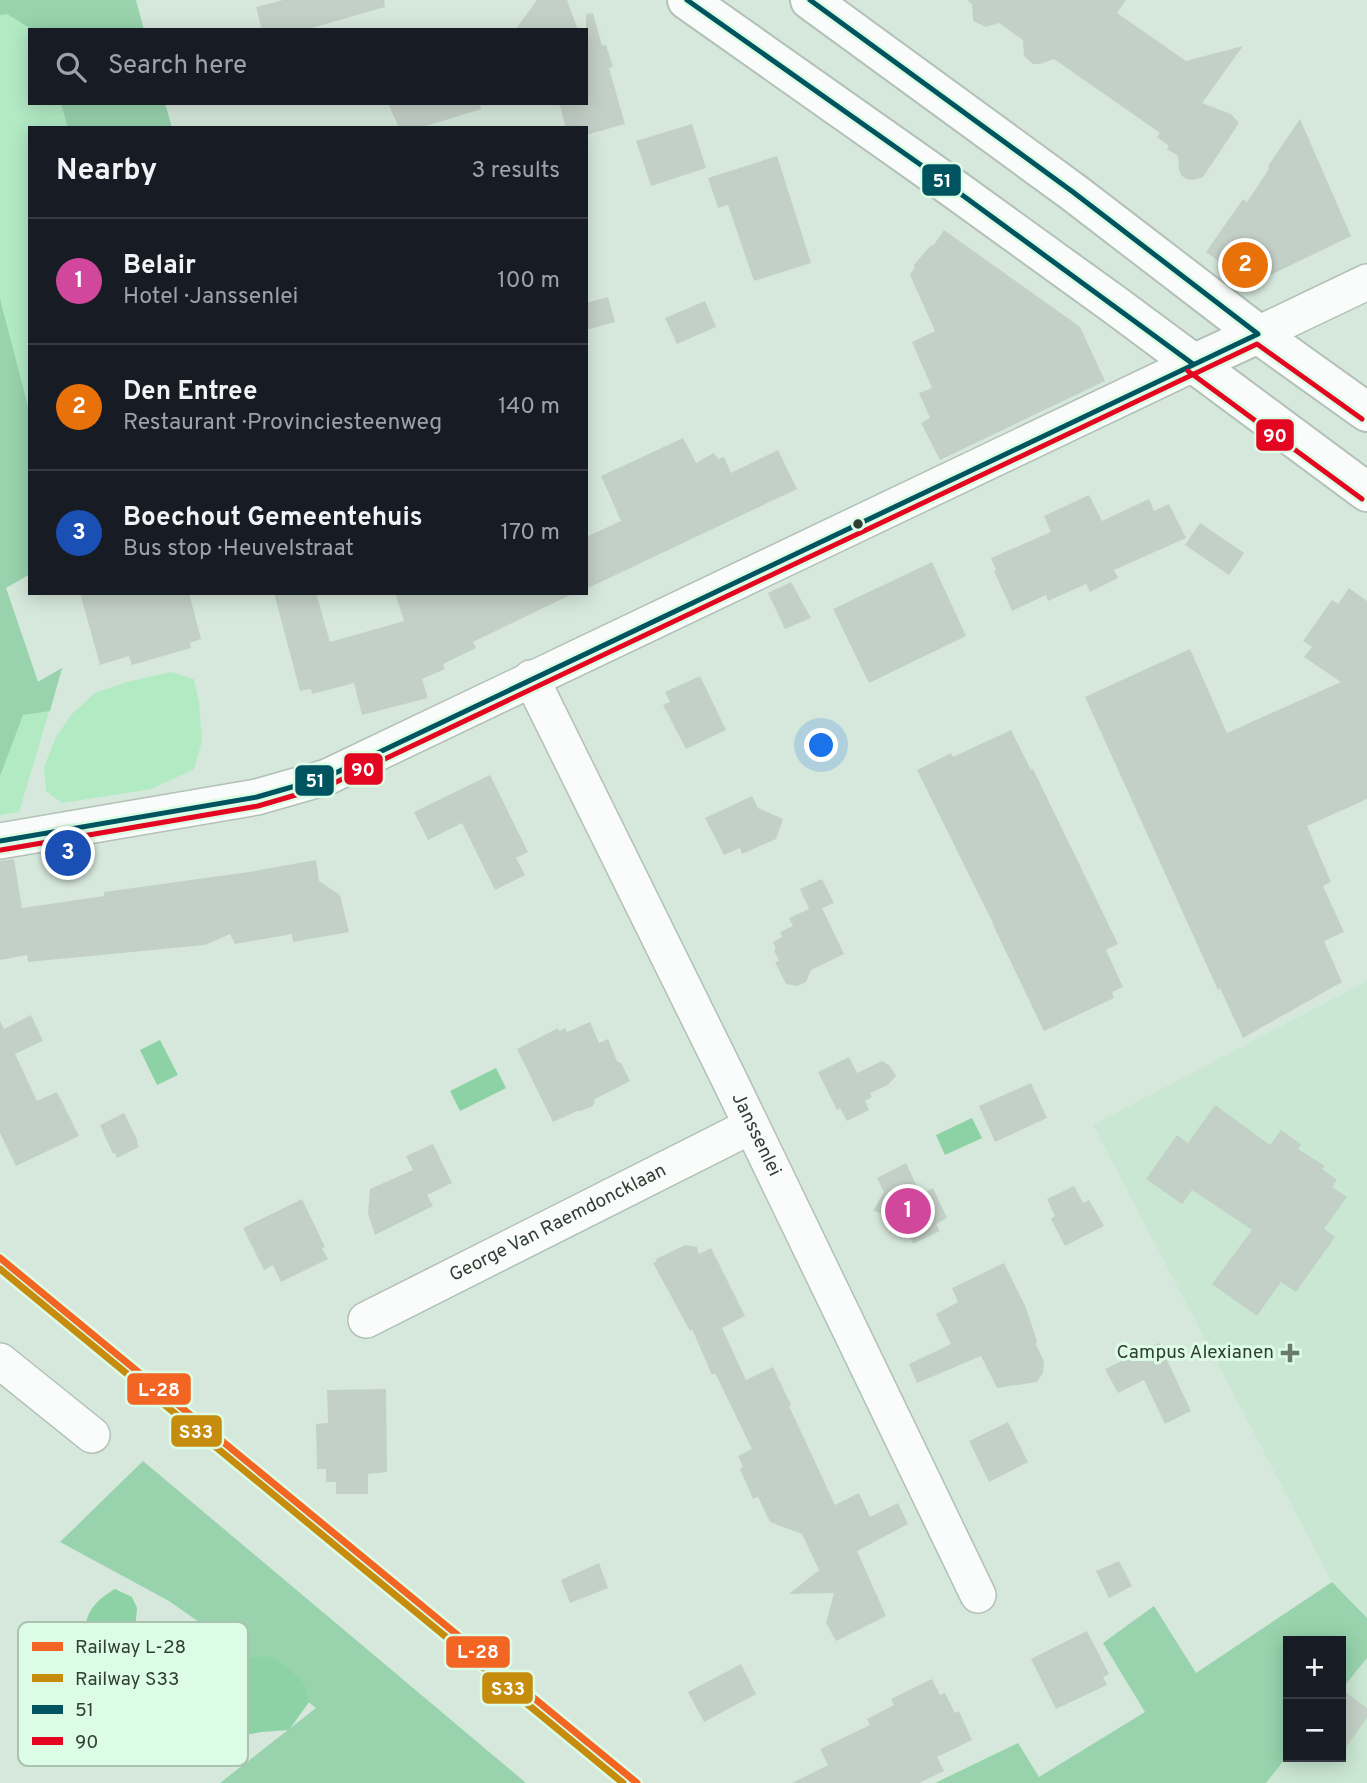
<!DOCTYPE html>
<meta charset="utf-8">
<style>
:root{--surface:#171b24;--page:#20242c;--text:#f1f3f6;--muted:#9ea1a6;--line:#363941;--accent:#0f766e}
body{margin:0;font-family:Overpass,sans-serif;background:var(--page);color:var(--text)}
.controls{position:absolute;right:21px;bottom:21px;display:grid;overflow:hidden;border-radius:0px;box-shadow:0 4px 18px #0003}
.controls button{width:63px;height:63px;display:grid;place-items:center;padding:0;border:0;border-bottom:2px solid var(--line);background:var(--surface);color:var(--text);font:35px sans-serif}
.you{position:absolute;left:822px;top:746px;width:24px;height:24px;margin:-18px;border:5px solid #fff;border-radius:50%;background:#1a73e8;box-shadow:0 0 0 10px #1a73e833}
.badge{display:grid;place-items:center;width:46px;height:46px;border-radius:50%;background:var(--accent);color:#fff;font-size:23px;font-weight:700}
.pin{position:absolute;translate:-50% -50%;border:4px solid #fff;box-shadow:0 2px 7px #0006}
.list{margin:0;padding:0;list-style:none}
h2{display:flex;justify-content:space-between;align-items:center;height:91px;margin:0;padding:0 28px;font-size:30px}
h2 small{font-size:23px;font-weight:400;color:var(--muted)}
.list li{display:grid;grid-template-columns:46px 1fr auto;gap:21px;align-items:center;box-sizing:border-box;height:126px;padding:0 28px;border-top:2px solid var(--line)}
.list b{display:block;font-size:26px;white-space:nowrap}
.list p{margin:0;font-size:23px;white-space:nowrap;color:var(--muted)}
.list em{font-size:23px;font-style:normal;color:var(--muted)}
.icon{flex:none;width:38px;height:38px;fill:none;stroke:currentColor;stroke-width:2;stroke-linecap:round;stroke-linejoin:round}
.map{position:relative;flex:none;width:1367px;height:1783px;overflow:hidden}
.search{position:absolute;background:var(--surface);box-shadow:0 4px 18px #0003;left:28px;top:28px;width:560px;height:77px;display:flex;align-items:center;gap:18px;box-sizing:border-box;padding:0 24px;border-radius:0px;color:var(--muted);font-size:26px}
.panel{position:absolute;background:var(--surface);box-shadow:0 4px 18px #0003;left:28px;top:126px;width:560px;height:469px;border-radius:0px}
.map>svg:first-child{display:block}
</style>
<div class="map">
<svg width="1367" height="1783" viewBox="0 0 1367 1783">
<rect width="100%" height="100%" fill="#d6e8dc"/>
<!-- built -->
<g fill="#cae7d3">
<path d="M1367,981V1618L1332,1582L1093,1125Z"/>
<path d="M1367,1658V1783H1266L1288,1755V1757H1341V1690Z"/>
</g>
<!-- green -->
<g fill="#b2eac4">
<path d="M0,0L140,30H30V103H160L167,128H30V574L6,588L38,682L62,668L19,812L0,815Z"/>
<path d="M171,672L194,679L199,702L202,741L194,769L152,789L62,803L46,791L44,767L56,737L72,714L95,693L127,682Z"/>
</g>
<!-- forest -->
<g fill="#98d3ad">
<path d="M0,0H136L144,30H33L7,14L0,15Z"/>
<path d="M61,103H165L172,128H68Z"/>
<path d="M0,299L30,414V574L6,588L38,682L62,668L50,711L23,715L0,776Z"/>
<path d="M143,1461L526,1783H220L316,1708L269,1671L169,1601L60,1542Z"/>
<path d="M1332,1582L1367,1618V1658L1341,1690V1641H1288V1755L1266,1783H935L1018,1743L1039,1777L1145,1712L1103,1643L1154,1606L1196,1673Z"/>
</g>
<!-- water -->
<g fill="#8dd2a5">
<path d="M160,1040L178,1075L157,1085L140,1050Z"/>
<path d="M496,1068L506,1088L460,1111L450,1091Z"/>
<path d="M972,1118L982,1138L945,1155L936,1135Z"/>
<path d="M115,1589L132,1597L137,1608L135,1631L138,1646L151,1661L167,1669L186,1674L211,1668L221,1661L268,1656L287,1668L301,1679L305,1686L309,1702L289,1730L261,1732L236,1737L202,1738L179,1734L167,1698C147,1689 116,1685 100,1672C92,1665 90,1657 88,1648C80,1619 91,1603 115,1589Z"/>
</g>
<!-- building -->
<g fill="#c3d0c7">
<path d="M283,0H384L385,7L305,30H262L256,7Z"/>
<path d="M537,0H567L578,30H515Z"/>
<path d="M967,0H1126L1117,13L1186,61L1243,46L1202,103L1231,114L1239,123L1203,177L1194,180L1187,179L1182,176L1179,170L1178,156L1167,149L1169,146L1157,137L1160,133L1054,59L1040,64H1033L1024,56L1023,40L999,23L986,27L973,21L972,4Z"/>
<path d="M593,13L602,46L606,45L613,67L609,68L625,124L586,135V128H566L559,103H586V14Z"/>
<path d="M388,103H480L481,109L420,128H399Z"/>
<path d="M1300,119L1351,236L1256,282L1247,281L1206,252L1243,199L1247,202L1269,169L1268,166Z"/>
<path d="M692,124L706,168L651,186L636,141Z"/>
<path d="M777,156L811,263L754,281L728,205L718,208L708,178Z"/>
<path d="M944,230L1080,327L1105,381L940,460L921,423L930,418L919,393L932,388L912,342L935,331L910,275L915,267L913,266L931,245L933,246Z"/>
<path d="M608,297L615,322L586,330V303Z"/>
<path d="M705,301L716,327L677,344L665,318Z"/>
<path d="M683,438L696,463L714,453L718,459L724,457L731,473L778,450L797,489L586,589V537L621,521L601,476Z"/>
<path d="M1089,495L1102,521L1149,499L1154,511L1169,504L1186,538L1114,570L1118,578L1090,592L1086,584L1048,601L1046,595L1012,611L994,571L996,570L991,558L1051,532L1044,516Z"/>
<path d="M1200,523L1244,553L1229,575L1185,545Z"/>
<path d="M932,562L966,636L869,683L833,609Z"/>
<path d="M791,582L811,618L785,629L768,593Z"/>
<path d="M1349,588L1367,601V799L1307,826L1331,882L1323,886L1344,932L1324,941L1342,982L1243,1038L1220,988L1218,990L1085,697L1190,649L1227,733L1341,682L1304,657L1312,647L1303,641L1332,600L1338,604Z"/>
<path d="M80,593H189L201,639L190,643L191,648L132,665L129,656L100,665Z"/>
<path d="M274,593H316L330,642L404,621L395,593H574L473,642L476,648L443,664L445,669L422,679L428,698L362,715L354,683L312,694L311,689L300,691Z"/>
<path d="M700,676L726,730L686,749L663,705L670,702L665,692Z"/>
<path d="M1011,730L1031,770L1033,769L1118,944L1106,950L1123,987L1112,992L1114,998L1044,1031L993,925H994L917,770L951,753L953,757Z"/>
<path d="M490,775L528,852L516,858L525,875L495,890L462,823L428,840L414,812Z"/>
<path d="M752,796L758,808L783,819L776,839L742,854L740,848L724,855L705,818Z"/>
<path d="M14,859L22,908L104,896V892L249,872L316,860L319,881L340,895L349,932L293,942L292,934L235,944L230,934L205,945L28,962L27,955L0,960V861Z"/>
<path d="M822,879L834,903L822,908L844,954L811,970L806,982L797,986L786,984L775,962L779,961L774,950L776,949L773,942L782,937L780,932L793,926L789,918L809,909L800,889Z"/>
<path d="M31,1015L43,1041L15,1054L37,1101L57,1092L79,1136L16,1166L0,1133V1021L4,1029Z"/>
<path d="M590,1022L599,1043L608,1039L617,1061L621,1063L630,1081L595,1099L593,1106L580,1111H577L553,1122L517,1049L558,1028L559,1031L565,1028L567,1032Z"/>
<path d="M849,1057L857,1073L882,1061L890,1066L896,1076L888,1085L870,1093L872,1097L865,1101L869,1110L847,1121L840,1108L837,1110L818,1072Z"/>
<path d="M1031,1083L1047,1118L995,1142L979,1106Z"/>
<path d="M1215,1105L1270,1145L1281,1130L1301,1144L1298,1149L1325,1166L1322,1169L1337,1180L1332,1187L1347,1197L1324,1229L1335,1237L1296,1292L1281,1282L1257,1316L1212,1284L1252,1230L1192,1190L1182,1204L1146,1179L1177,1135L1188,1143Z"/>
<path d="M124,1113L138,1142L137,1143L139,1147L117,1158L115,1153L113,1154L100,1125Z"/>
<path d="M433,1144L452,1183L427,1195L433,1206L375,1235L368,1213L370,1189L413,1170L406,1156Z"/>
<path d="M906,1163L921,1195L933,1188L947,1218L936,1224L940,1231L913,1244L910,1237L907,1238L904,1233L891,1227L885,1214L873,1211L884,1192L877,1178Z"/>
<path d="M1074,1186L1083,1203L1089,1200L1104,1226L1065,1246L1051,1219L1055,1216L1047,1199Z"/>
<path d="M302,1199L325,1247L322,1248L328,1259L281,1282L273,1265L264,1270L243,1228Z"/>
<path d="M685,1245L697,1247L699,1254L711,1248L745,1316L722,1328L746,1380L773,1367L791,1405L789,1406L835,1505L859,1493L870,1517L898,1503L908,1524L857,1551L886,1616L836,1641L826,1623L834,1593L789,1594L819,1570L802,1534L770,1522L758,1497L753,1499L740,1469L743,1467L738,1456L752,1449L715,1373L712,1375L692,1329L690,1331L653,1263L657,1261L656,1259Z"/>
<path d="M1004,1263L1026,1308L1037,1341L1036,1345L1044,1361L1043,1373L1037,1382L997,1388L981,1356L917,1383L909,1364L951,1344L936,1314L958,1302L952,1288Z"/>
<path d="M1159,1343L1191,1411L1165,1424L1144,1380L1118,1393L1105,1369Z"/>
<path d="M386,1389L387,1472L368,1474V1494H336V1482H326V1469H317L316,1424L328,1423L327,1390Z"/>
<path d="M1008,1422L1028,1462L989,1482L969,1441Z"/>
<path d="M1119,1561L1132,1586L1109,1598L1096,1571Z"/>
<path d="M599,1563L608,1588L570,1603L561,1580Z"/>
<path d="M1087,1631L1109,1674L1103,1677L1107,1685L1056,1709L1031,1659Z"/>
<path d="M741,1664L756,1694L704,1722L688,1692Z"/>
<path d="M932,1679L940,1695L945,1693L955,1713L959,1711L972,1740L937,1757L944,1771L919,1783H792L828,1765L820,1749L870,1725L867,1719L894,1705L891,1699Z"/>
<path d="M1341,1689L1367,1708V1718L1341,1754Z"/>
</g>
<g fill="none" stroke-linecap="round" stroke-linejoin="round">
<defs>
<g id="street">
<path d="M1258,334L1367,282"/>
<path id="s1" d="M531,678L729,1079L978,1595"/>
<path d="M0,841L257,797L327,777L1193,364"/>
<path id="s2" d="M366,1320L751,1126"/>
<path d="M0,1361L92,1435"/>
</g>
<g id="primary">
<path d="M687,0L928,170L1115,305L1367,492"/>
<path d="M810,0L1073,192L1258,334L1367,412"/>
<path d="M1193,364L1258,334"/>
</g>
</defs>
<!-- street casing -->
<use href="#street" stroke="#b2c0b7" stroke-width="38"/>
<!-- primary casing -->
<use href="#primary" stroke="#b2c0b7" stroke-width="42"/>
<!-- street -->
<use href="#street" stroke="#f9fcfa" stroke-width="35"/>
<!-- primary -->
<use href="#primary" stroke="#f9fcfa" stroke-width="38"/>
<defs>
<g id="bus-1">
<path d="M687,0L928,170L1193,364"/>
<path d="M0,841L257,797L327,777L1258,334L1073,192L810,0"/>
</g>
<g id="bus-2">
<path d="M1188,371L1362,499"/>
<path d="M1,850L258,806L330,785L1257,344L1362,419"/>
</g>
</defs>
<!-- bus-1 casing -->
<use href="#bus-1" stroke="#dcfce5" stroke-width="10"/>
<!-- bus-2 casing -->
<use href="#bus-2" stroke="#dcfce5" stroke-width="10"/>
<!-- bus-1 -->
<use href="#bus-1" stroke="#005460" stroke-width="5"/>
<!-- bus-2 -->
<use href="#bus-2" stroke="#e40521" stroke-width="5"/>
<defs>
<path id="rail-1" d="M0,1258L637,1783"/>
<path id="rail-2" d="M0,1269L623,1783"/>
</defs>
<!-- rail-1 casing -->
<use href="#rail-1" stroke="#dcfce5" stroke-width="12"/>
<!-- rail-2 casing -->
<use href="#rail-2" stroke="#dcfce5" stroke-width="12"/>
<!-- rail-1 -->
<use href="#rail-1" stroke="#f26522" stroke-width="7"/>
<!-- rail-2 -->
<use href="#rail-2" stroke="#c68c0d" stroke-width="7"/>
</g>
<!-- markers -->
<circle fill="#313e35" stroke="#dcfce5" stroke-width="2.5" cx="858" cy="524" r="6"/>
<path fill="#6b7a6f" stroke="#dcfce5" stroke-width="2.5" d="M1286.5 1342.5h7v7h7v7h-7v7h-7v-7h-7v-7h7z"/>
<g text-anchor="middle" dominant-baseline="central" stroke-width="6" stroke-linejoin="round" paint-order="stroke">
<!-- street labels -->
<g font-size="19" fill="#313e35" stroke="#dcfce5">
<text stroke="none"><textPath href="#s1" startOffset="509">Janssenlei</textPath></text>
<text stroke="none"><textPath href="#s2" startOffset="215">George Van Raemdoncklaan</textPath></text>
</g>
<!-- poi labels -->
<g font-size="19" fill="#313e35" stroke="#dcfce5" text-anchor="end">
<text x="1274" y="1353">Campus Alexianen</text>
</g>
</g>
<!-- legend -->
<rect x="18" y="1622" width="230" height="144" rx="10" fill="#dcfce5" stroke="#a9c3b0" stroke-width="2"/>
<rect x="32" y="1642" width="31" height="9" fill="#f26522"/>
<rect x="32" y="1674" width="31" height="8" fill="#c68c0d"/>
<rect x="32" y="1705" width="31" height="9" fill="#005460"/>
<rect x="32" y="1737" width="31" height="8" fill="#e40521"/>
<g font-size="19" fill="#313e35">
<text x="75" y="1653">Railway L-28</text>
<text x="75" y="1685">Railway S33</text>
<text x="75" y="1716">51</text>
<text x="75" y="1748">90</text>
</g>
<g stroke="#dcfce5" stroke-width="2.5">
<rect x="921" y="163" width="41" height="34" rx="7" fill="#005460"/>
<rect x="1255" y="418" width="40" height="34" rx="7" fill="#e40521"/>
<rect x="343" y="752" width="41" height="34" rx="7" fill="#e40521"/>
<rect x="294" y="764" width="41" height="33" rx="7" fill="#005460"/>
<rect x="126" y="1372" width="66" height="34" rx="7" fill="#f26522"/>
<rect x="170" y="1414" width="53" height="34" rx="7" fill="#c68c0d"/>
<rect x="445" y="1635" width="66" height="34" rx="7" fill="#f26522"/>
<rect x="481" y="1671" width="53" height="34" rx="7" fill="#c68c0d"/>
</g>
<g font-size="19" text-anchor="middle" font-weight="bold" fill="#fff">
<text x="942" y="187">51</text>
<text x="1275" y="442">90</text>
<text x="363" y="776">90</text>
<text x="315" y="787">51</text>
<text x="159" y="1396">L-28</text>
<text x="196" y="1438">S33</text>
<text x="478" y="1658">L-28</text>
<text x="508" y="1695">S33</text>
</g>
</svg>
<div class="controls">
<button>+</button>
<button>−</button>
</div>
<div class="you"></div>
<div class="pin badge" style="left:908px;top:1211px;background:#d1479c">1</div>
<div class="pin badge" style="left:1245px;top:265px;background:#e8710a">2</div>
<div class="pin badge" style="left:68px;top:853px;background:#1a4fb4">3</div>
<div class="search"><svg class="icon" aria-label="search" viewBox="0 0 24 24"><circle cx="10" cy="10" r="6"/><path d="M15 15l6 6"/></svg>Search here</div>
<section class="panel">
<h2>Nearby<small>3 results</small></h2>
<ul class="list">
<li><span class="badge" style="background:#d1479c">1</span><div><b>Belair</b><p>Hotel · Janssenlei</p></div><em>100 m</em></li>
<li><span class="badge" style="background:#e8710a">2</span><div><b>Den Entree</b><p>Restaurant · Provinciesteenweg</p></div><em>140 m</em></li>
<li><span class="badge" style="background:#1a4fb4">3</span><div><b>Boechout Gemeentehuis</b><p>Bus stop · Heuvelstraat</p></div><em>170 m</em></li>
</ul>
</section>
</div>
